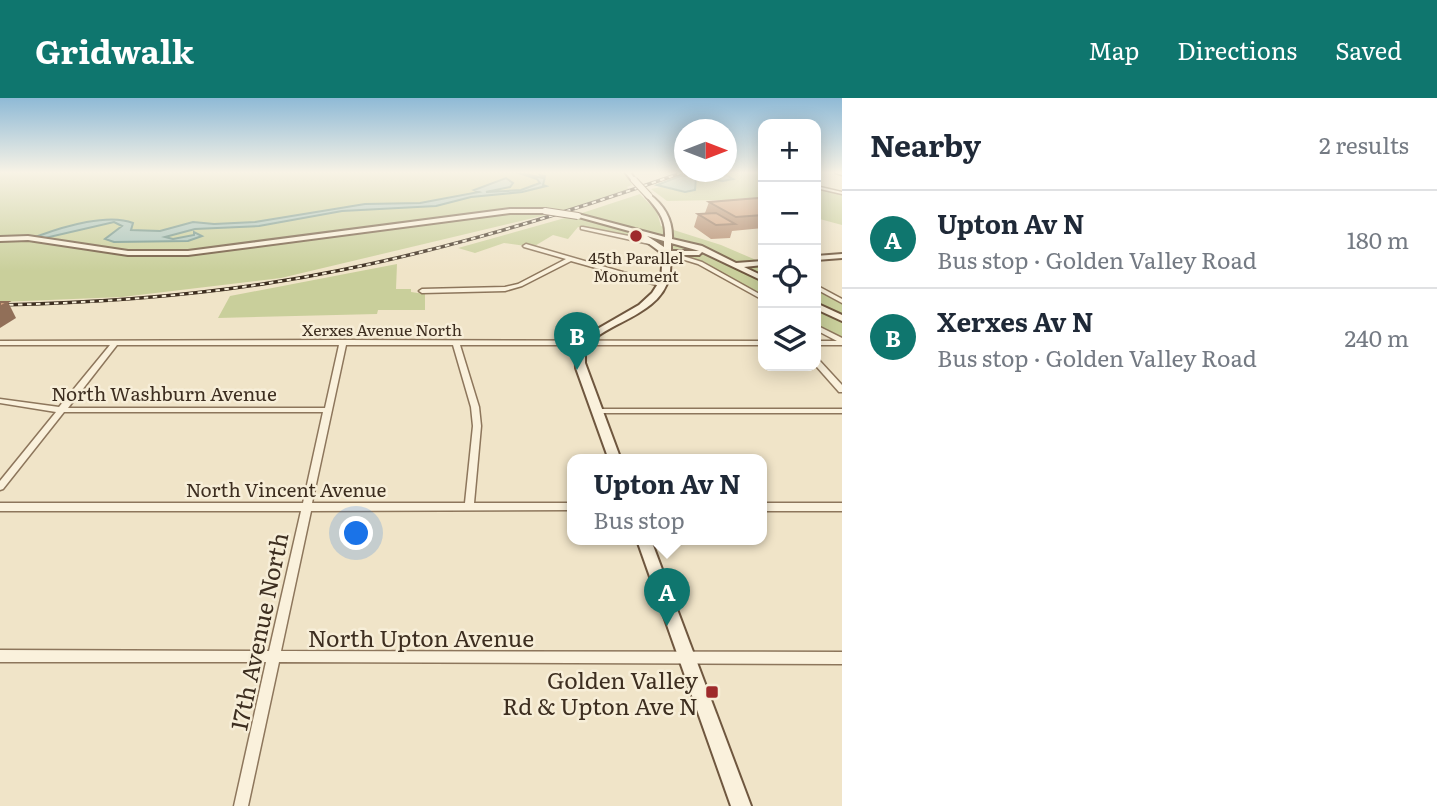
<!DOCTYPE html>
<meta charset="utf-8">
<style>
:root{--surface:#fff;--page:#f2f2f3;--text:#1f2937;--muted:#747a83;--line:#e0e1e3;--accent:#0f766e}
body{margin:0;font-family:Literata,serif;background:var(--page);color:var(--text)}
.controls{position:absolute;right:21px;top:21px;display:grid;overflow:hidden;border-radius:14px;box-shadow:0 4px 18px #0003}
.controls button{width:63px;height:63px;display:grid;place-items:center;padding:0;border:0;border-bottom:2px solid var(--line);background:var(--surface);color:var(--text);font:35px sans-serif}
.compass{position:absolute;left:674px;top:21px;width:63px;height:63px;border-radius:50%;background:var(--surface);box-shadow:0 4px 18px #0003;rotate:90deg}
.you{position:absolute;left:357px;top:436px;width:24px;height:24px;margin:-18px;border:5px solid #fff;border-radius:50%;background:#1a73e8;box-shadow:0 0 0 10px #1a73e833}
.badge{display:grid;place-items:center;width:46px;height:46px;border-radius:50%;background:var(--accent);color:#fff;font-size:23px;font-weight:700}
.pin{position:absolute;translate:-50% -58px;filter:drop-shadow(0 2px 4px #0008)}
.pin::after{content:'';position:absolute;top:37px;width:24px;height:21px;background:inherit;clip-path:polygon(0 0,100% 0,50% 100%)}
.popup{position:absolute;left:567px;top:356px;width:200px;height:91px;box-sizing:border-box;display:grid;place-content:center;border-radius:14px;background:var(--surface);filter:drop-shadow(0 2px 5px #0005);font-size:23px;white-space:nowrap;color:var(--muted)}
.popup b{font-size:26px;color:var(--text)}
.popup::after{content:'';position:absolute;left:50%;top:100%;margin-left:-14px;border:14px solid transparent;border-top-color:var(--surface)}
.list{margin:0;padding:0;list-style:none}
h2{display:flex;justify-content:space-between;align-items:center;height:91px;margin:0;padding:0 28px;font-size:30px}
h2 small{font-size:23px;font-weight:400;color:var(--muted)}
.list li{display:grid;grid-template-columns:46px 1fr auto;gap:21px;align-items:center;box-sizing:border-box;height:98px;padding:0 28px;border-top:2px solid var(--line)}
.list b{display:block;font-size:26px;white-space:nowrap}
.list p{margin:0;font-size:23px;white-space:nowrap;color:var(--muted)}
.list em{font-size:23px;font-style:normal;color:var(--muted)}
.icon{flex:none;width:38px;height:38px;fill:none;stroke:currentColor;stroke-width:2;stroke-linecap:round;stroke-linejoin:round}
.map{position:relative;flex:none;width:842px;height:708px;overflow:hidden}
header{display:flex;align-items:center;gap:42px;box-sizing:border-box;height:98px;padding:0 35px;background:var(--accent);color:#fff}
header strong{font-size:33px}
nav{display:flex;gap:38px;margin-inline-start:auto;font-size:24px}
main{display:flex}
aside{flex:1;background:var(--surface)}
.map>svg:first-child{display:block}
</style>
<header>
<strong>Gridwalk</strong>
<nav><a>Map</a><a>Directions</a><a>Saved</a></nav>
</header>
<main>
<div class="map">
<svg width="842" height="708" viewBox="0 0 842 708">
<rect width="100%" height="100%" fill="#f0e4c8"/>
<!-- green -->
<g fill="#c9cf9b">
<path d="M0,74H623L632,87L627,89L629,91L564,113L552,111L544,113L552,115L546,117L281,180L122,199L0,204Z"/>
<path d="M700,74L763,76V107L717,102L667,103L651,91L661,89L692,93L695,92L673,84Z"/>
<path d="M816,89L842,96V127L816,120Z"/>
<path d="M640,96L657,114L661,128L721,147L763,165V198L701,164L657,146L578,129L568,141L553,137L533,149L504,145L475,155L458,150L572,118H584L579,116Z"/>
<path d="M397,166L396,191H411V194L425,196V212H378L377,216L218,220L230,198Z"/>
<path d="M816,191L842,205V240L816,226Z"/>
</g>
<!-- water -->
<g fill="#a9c4bc" stroke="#6f938a" stroke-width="2">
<path d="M516,74L543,80L540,77L545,78L543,87L546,88L522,94L471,99L436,108L342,113L259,128L195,131L165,139L173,141L194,137V134L202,138L188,143L114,144L105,141L122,128L114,124L45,140L38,138C65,128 109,115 133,125L131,132L160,133L193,124L214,126L255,124L365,106L420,105L479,94L474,92L506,80L513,85L510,89L486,94L521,92L540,85L537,81Z"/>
<path d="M690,74H721L733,81L723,83L696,79L695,92L685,94L657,87L680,78H688L685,76Z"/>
</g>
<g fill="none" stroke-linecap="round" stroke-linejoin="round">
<defs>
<g id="street">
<path d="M761,74H763V76H762Z"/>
<path d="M835,74L842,75V77L836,75Z"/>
<path d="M816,88L842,94V96L816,90Z"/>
<path d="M583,129L654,143L657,145L654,147L581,131V129Z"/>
<path d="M526,146L664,186L665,187L660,188L571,163L522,188L505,193L422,195L419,193L422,191L505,189L518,186L566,161L524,149L523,148Z"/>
<path d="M667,153L702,164L763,198V202L698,166L665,156L664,155Z"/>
<path d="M816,187L842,201V205L816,191Z"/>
<path d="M816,227L842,240V247H816V243H837L816,232Z"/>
<path d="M343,242L763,243V247H460L479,309L481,328L474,405H572V412L311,413L281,553L842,554V566L279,564L248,708H234L266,564H0V552L269,553L301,413H0V405H303L323,314H64L3,391L0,392V383L56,314L0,305V301L59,309L110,247H0V243ZM117,247H339L325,310H68ZM346,247H453L471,309L473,328L465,405H312Z"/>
<path d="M816,262H819L842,287V294H839L816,268Z"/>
<path d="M593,311H842V315H593L592,313Z"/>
<rect x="762" y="405" width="80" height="8"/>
</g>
<g id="secondary">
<path d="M625,74H630L636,83H632Z"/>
<path d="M649,96C664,107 673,122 672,141L702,148L736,165L763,163V167L744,169L763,178V183L702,154L699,157H671C670,164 671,172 669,179C661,215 613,223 590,244L585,253V265L621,362H609L576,270L575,253L587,237L639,207L652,195L661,181L663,156L640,139V136L575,118L578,116L665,139C666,120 657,111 646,98ZM647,138L664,143V149ZM671,145L696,152L699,153H671Z"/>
<path d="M510,111H545L548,113L545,115H510L188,157H128L28,142L0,143V139L28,138L128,153H188Z"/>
<path d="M842,156V160L816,162V158Z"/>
<path d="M816,205L842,217V223L816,211Z"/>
<path d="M637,442H651L751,708H731Z"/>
</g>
</defs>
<!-- street casing -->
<use href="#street" stroke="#8d765c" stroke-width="3"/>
<!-- secondary casing -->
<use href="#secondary" stroke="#6f573f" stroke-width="4"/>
<!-- street -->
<use href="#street" fill="#faf1dc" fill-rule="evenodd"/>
<!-- secondary -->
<use href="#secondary" fill="#faf1dc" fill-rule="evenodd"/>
<defs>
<path id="rail" d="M0,207C90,205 180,199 269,185C411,163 549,121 684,74"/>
</defs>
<!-- rail casing -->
<use href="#rail" stroke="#3d2e20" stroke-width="3.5"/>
<!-- rail -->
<use href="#rail" stroke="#f7eed8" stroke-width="2" stroke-dasharray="4.5" stroke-linecap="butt"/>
<defs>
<g id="secondary-bridge">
<path d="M634,82L649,98"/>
<path d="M545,113L578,118"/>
</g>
</defs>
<!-- secondary-bridge casing -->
<use href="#secondary-bridge" stroke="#6f573f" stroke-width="8" stroke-linecap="butt"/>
<!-- secondary-bridge -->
<use href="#secondary-bridge" stroke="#faf1dc" stroke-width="6"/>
</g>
<!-- wall -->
<path fill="#b2896c" d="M763,103V130L732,133L730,140L711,141L694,129L698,116L705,115L709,104Z"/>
<!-- shaded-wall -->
<path fill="#916f58" d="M8,204L16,220L0,230V209Z"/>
<!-- building -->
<g fill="#cf9f7d" stroke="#916f58" stroke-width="2">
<path d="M758,100L763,103V117L736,119L709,104Z"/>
<path d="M716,115L735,126L716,127L698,116Z"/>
<path d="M0,204H8L0,209Z"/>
</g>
<!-- sky -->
<linearGradient id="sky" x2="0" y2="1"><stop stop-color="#8fbad6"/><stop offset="0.43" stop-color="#f8f3e6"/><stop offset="1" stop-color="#f8f3e6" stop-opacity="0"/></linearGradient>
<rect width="842" height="173" fill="url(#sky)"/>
<!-- markers -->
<g fill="#9e2a2b" stroke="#f7eed8" stroke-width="2.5">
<circle cx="636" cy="138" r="7"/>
<rect x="705" y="587" width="14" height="14" rx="3.5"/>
</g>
<g text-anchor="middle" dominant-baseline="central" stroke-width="5" stroke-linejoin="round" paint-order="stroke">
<!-- far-poi labels -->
<g font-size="16" fill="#3d2e20" stroke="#f7eed8">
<text x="636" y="159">45th Parallel<tspan x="636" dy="18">Monument</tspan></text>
</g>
<!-- far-street labels -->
<g font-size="16" fill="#3d2e20" stroke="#f7eed8">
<text x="382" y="231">Xerxes Avenue North</text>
</g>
<!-- street labels -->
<g font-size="19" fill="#3d2e20" stroke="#f7eed8">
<text x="164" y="295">North Washburn Avenue</text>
<text x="286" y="391">North Vincent Avenue</text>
</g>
<!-- near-street labels -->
<g font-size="23" fill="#3d2e20" stroke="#f7eed8">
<text transform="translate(258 533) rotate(-78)">17th Avenue North</text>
<text x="421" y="539">North Upton Avenue</text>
</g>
<!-- near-poi labels -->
<g font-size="23" fill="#3d2e20" stroke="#f7eed8" text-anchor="end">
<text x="698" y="581">Golden Valley<tspan x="698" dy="26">Rd &amp; Upton Ave N</tspan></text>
</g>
</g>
</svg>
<div class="controls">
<button>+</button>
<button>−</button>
<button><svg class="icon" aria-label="locate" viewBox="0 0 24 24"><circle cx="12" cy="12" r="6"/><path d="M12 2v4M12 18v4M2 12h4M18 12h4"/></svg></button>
<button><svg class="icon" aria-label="layers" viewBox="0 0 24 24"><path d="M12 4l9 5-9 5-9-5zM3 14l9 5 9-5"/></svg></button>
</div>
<svg class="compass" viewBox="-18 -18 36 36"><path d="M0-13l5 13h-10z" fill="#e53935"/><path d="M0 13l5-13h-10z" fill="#747a83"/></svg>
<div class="you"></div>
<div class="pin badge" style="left:667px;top:528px">A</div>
<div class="popup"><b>Upton Av N</b>Bus stop</div>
<div class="pin badge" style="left:577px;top:272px">B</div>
</div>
<aside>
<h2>Nearby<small>2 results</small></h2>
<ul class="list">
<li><span class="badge">A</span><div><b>Upton Av N</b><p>Bus stop · Golden Valley Road</p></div><em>180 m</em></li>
<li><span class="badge">B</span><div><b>Xerxes Av N</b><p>Bus stop · Golden Valley Road</p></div><em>240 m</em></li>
</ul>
</aside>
</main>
